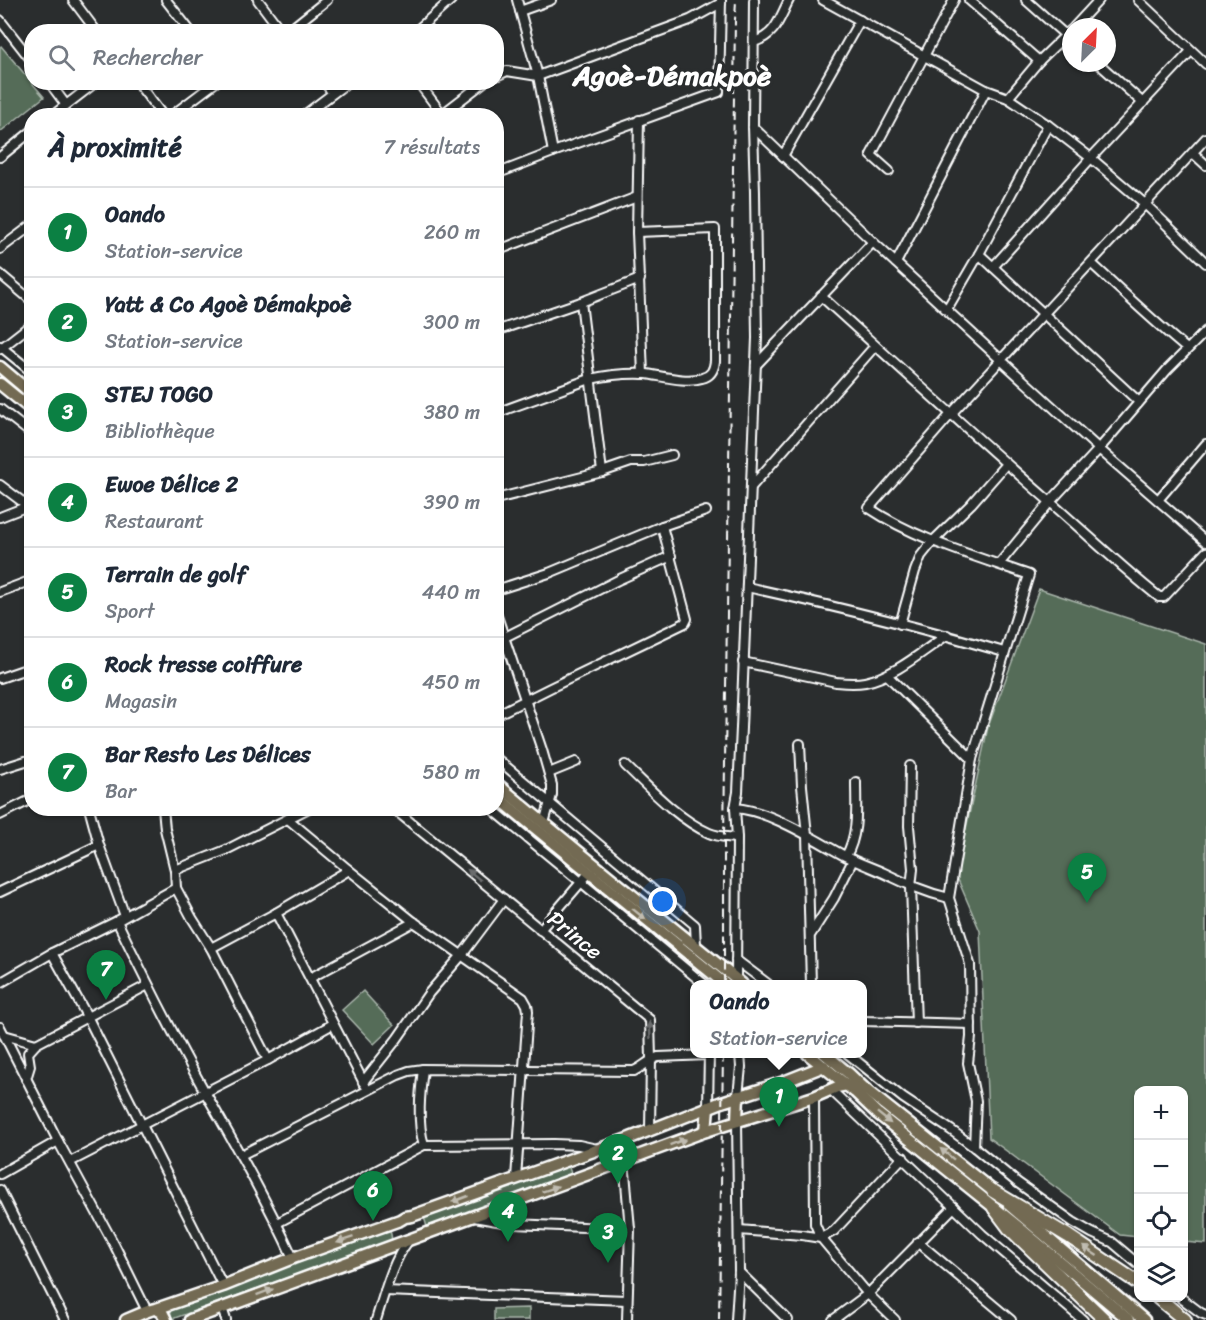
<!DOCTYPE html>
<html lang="fr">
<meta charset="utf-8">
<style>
:root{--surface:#fff;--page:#f2f2f3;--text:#1f2937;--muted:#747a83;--line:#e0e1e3;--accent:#0b8043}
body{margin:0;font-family:Sriracha,sans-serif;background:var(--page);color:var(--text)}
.controls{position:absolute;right:18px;bottom:18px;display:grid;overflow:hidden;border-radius:12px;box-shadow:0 2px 4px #0004}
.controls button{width:54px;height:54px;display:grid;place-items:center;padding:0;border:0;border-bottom:2px solid var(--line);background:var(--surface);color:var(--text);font:30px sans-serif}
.compass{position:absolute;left:1062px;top:18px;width:54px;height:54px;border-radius:50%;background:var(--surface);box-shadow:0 2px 4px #0004;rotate:24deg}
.you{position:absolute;left:663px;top:902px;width:21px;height:21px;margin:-15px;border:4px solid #fff;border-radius:50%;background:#1a73e8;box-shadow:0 0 0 9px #1a73e833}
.badge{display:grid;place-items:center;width:39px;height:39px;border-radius:50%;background:var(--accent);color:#fff;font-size:20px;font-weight:700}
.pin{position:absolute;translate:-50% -50px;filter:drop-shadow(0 2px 3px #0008)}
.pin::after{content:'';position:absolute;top:32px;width:21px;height:18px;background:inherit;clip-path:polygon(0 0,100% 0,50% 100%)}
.popup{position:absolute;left:690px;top:980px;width:177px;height:78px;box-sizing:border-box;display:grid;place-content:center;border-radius:12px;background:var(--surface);filter:drop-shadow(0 2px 4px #0005);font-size:20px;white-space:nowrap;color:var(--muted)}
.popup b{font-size:22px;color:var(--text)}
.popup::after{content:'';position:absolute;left:50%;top:100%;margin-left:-12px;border:12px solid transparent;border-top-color:var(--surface)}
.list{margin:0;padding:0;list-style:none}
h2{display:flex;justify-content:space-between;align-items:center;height:78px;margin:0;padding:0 24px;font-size:26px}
h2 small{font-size:20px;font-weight:400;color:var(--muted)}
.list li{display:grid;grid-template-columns:39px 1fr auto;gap:18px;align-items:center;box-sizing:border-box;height:90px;padding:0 24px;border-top:2px solid var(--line)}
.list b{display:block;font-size:22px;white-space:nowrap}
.list p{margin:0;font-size:20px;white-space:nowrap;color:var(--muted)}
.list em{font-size:20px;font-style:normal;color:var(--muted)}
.icon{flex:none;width:33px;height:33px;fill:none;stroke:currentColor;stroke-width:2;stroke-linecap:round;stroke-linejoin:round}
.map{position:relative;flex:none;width:1206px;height:1320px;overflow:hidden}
.search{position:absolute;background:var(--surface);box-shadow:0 2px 4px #0004;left:24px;top:24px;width:480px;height:66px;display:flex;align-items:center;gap:15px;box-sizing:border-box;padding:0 21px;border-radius:24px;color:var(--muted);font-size:22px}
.panel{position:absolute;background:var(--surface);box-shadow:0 2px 4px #0004;left:24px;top:108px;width:480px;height:708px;border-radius:24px}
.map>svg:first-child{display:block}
</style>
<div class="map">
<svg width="1206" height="1320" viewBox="0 0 1206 1320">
<rect width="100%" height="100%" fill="#2a2d2e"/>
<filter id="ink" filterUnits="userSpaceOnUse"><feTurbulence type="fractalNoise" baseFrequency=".0167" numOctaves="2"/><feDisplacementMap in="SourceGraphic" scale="12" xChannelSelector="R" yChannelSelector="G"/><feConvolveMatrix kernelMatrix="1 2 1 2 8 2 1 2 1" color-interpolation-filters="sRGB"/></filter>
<g filter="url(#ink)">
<!-- green -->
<g fill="#556c58" stroke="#aab6ac" stroke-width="1.5">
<path d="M1,46L44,97L0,132V47Z"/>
<path d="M1039,589L1206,644V1244L1184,1242V1090H1138V1237L1120,1235L989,1138L980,931L956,875L988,727Z"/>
<path d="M363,991L394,1025L374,1044L342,1010Z"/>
<path d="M568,1165L572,1176L511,1196L427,1227L424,1217Z"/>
<path d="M390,1229L392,1240L172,1319L170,1309Z"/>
<path d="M529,1308V1320H494V1309Z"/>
</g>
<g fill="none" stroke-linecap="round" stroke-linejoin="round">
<defs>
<g id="minor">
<path d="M73,0L97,32"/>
<path d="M166,0L191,32"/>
<path d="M258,0L282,32"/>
<path d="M517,0L538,76L553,152"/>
<path d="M823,0L986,90L1008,98L1048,125L1091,158L1145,204L1206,263"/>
<path d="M969,0L1039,61"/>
<path d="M1026,0L1071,40"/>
<path d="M1138,0L1206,64"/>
<path d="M520,11L551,0"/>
<path d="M0,20L32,61"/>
<path d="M1074,27L1099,0"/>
<path d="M287,32L327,0"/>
<path d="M415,32L451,0"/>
<path d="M754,42C776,35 779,19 789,0"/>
<path d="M1098,63L1143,103"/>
<path d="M496,76L507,71L538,76L690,20L721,3"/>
<path d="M49,82L66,105"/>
<path d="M137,82L163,116"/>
<path d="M324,82L333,93"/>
<path d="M418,82L442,114"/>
<path d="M1008,98L1039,61L1071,30"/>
<path d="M52,116L96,82"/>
<path d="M171,116L216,82"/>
<path d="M303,116L348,82"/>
<path d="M440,116L484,82"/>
<path d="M639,120L637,232L643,374"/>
<path d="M753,127L873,242L1001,360L1099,449L1206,542"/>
<path d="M1193,153L1206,165"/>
<path d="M783,156L860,20"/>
<path d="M0,157L32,131"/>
<path d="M889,171L871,155L954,0"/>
<path d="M496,174L553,152L719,92L721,0"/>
<path d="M0,249L32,225"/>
<path d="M496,251L637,197"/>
<path d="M979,254L1139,402"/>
<path d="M896,263L986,90"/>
<path d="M1091,263C1123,292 1154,322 1187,349"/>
<path d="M993,267L1091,158L1191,51"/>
<path d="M0,274L32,301"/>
<path d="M821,296C897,365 972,434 1049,501C1086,533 1121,567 1159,597H1164L1206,552"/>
<path d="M581,302L602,472"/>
<path d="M947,309L979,254L1048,125"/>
<path d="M496,331L581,302L640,279"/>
<path d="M0,346L32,372"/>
<path d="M0,349L32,324"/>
<path d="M756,365L873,242"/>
<path d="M0,409L32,434"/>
<path d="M496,413L590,379C608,375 628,373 646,374C662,376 686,383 702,378C711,376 714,370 715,361V229L637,232"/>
<path d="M0,485L32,509"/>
<path d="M752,486L875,346"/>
<path d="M496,499L602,472L631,462H644L672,455"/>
<path d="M1158,500L1206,444"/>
<path d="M0,517L28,506"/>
<path d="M999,564L1050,502L1099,449L1167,370L1206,331"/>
<path d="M747,587C834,606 919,627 1004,652"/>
<path d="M496,590L549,573L662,526L706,511"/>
<path d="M0,592L32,580"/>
<path d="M496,613L542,750L552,785V795L544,823"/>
<path d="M900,624L915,571L921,556L933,541L971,504L1006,464"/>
<path d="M505,637L620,579L671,556"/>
<path d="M743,662L836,682C845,683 855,684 865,682C893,677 923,651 947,635"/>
<path d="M887,675L972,759"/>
<path d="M0,678L32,667"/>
<path d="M496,715L550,688L685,623L687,619L662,526"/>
<path d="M800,744L802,786L807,835L811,984"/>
<path d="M496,758L695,925L696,946"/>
<path d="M625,765C650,789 678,819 709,833C718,837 728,837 737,838"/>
<path d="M910,766L909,826L913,869L911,887L916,1023"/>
<path d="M0,769L32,759"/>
<path d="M549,773L576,762"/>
<path d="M89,808L99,845L125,916"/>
<path d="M163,808L165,829L175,870L176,888L192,918L211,948L268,1060"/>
<path d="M393,808L650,1020L651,1059L650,1130"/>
<path d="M491,808L581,882L704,984"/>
<path d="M735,808C769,810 815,840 845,856C858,863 871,867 884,873C907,884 924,892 949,898"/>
<path d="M0,815L32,799"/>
<path d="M288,819L349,870L414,922L523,998L527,1005L528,1011L516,1178"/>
<path d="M846,856C859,834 856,807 856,782"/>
<path d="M175,870L226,850L309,808"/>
<path d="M0,892L99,845"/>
<path d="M276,913L365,1085"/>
<path d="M117,921C145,979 174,1036 205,1092C236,1147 267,1201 293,1258"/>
<path d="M540,930L589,873"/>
<path d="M811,934L834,898L853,860"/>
<path d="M211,948L276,913L349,870"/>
<path d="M52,953L88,1018L223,1286"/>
<path d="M736,960L768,984"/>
<path d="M310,978L414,922"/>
<path d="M736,979L737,838L735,808L738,792L741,728L757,338L755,192L753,127L754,0"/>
<path d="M0,983L52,953L117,921L176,888"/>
<path d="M863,1021L971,1024"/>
<path d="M0,1027L58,1141L115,1246L147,1311"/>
<path d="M4,1035L36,1044L148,985"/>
<path d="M848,1054L903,1098L951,1130L974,1147L1018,1183L1073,1222L1092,1233L1112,1242L1138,1264"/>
<path d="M423,1069C420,1093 417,1123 424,1145"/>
<path d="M26,1079L30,1066L28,1053L36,1044"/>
<path d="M363,1082L397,1039L429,993L462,955L504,899"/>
<path d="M831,1090L982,1234L1083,1320"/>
<path d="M738,1096L741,1067L740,1054"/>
<path d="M814,1097L815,1218V1224L821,1238L868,1294L895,1320"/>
<path d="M708,1107L709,1054"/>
<path d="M616,1143L625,1172L630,1229L627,1320"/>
<path d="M974,1147L976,1101L968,1063L971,1037L970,964L949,898L972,759L1029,575C975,556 917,540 869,508L951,414L1206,138"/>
<path d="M241,1155L398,1075L409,1071L423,1069L634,1071C643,1067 649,1060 658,1057L709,1055"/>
<path d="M70,1162L268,1060L333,1024"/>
<path d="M0,1174L58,1141"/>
<path d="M0,1190L65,1320"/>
<path d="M474,1217L514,1224L630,1229"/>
<path d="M277,1223L424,1145L554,1144L579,1145L597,1149"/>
<path d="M739,1230L802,1235L821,1238L834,1231L903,1157"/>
<path d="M918,1242L1011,1320"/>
<path d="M739,1272L788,1320"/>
<path d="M385,1291L627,1300"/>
<path d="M1181,1298L1201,1313L1206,1315"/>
<path d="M222,1308L226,1320"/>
<path d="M376,1320C384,1295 392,1262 408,1241"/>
<path d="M736,1320L739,1272L737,1121"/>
<path d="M833,1320L868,1294L954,1207"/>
</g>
<g id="major">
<path d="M0,367L32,394"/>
<path d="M0,384L32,410"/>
<path d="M496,783C577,852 660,917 742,984"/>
<path d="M496,796L725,984"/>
<path d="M808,1054L855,1092L878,1114L1016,1225L1129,1320"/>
<path d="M825,1054L848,1073L866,1090L998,1195"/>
<path d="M737,1121L738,1096"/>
<path d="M706,1131L708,1107"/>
<path d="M1009,1205L1144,1320"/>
<path d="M156,1309L162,1312L166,1320"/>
<path d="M126,1320C135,1317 149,1309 156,1309L223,1286L293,1258L400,1220L405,1217L412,1216L630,1138L722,1102L781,1083L824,1066"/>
<path d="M190,1320L706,1131L814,1097L837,1087L847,1085L866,1090"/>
</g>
<g id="highway">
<path d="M993,1191L1068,1236L1138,1283"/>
<path d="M994,1208L1009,1228L1105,1320"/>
<path d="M1158,1298L1185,1320"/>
</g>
</defs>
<!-- minor casing -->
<use href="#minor" stroke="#fff" stroke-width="12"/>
<!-- major casing -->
<use href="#major" stroke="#fff" stroke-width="15"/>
<!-- highway casing -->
<use href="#highway" stroke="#fff" stroke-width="16"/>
<!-- minor -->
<use href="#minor" stroke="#2a2d2e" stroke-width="8"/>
<!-- major -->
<use href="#major" stroke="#736b52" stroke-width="10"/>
<!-- highway -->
<use href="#highway" stroke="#736b52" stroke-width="12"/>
<!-- rail -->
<g stroke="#fff" stroke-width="2" stroke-dasharray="9 4.5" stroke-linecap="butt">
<path d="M724,984V837L735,20L736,0"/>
<path d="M719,1320L723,1054"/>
</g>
</g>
<!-- one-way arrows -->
<defs><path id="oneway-solid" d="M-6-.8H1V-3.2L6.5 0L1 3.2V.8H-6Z" transform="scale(1.5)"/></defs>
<g fill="#6a6c6d">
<use href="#oneway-solid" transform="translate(474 875) rotate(-141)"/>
<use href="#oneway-solid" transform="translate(650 1030) rotate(-93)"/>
</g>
<g fill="#c0bcb1">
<use href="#oneway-solid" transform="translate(639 914) rotate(39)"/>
<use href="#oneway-solid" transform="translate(884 1118) rotate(39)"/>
<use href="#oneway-solid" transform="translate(678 1142) rotate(-20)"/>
<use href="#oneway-solid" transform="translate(947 1154) rotate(-141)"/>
<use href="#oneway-solid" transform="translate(550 1189) rotate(-19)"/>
<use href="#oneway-solid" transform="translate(460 1199) rotate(160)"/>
<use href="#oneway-solid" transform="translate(345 1240) rotate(161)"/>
<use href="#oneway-solid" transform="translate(1090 1251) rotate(-147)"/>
<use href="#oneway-solid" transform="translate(265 1292) rotate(-20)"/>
</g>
</g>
<g text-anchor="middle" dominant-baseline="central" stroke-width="6" stroke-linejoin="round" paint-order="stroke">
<!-- street labels -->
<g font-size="22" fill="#fff" stroke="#2a2d2e">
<text transform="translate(575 935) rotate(39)">Prince</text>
</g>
<!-- district labels -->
<g font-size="28" font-weight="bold" fill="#fff" stroke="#2a2d2e">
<text x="672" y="75">Agoè-Démakpoè</text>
</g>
</g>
</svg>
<div class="controls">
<button>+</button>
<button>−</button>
<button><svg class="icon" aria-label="locate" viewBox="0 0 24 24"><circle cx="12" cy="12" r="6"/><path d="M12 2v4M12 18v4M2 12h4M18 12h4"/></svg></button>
<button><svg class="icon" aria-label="layers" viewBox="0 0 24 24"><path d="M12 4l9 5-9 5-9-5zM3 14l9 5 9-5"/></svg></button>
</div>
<svg class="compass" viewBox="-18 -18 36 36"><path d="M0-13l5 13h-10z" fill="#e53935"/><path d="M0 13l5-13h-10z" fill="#747a83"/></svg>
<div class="you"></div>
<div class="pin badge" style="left:779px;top:1127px">1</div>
<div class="popup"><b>Oando</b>Station-service</div>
<div class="pin badge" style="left:618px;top:1184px">2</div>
<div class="pin badge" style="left:608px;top:1263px">3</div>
<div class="pin badge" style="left:508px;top:1242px">4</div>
<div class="pin badge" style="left:1087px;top:903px">5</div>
<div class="pin badge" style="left:373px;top:1221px">6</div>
<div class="pin badge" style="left:106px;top:1000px">7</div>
<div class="search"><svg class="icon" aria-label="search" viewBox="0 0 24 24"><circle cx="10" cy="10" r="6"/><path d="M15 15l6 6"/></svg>Rechercher</div>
<section class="panel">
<h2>À proximité<small>7 résultats</small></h2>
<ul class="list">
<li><span class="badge">1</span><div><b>Oando</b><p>Station-service</p></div><em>260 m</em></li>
<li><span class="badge">2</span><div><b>Yatt &amp; Co Agoè Démakpoè</b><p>Station-service</p></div><em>300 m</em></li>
<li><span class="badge">3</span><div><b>STEJ TOGO</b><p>Bibliothèque</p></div><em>380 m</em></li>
<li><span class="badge">4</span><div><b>Ewoe Délice 2</b><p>Restaurant</p></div><em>390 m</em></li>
<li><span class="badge">5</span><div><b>Terrain de golf</b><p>Sport</p></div><em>440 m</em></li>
<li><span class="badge">6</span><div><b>Rock tresse coiffure</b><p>Magasin</p></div><em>450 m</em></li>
<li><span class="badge">7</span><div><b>Bar Resto Les Délices</b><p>Bar</p></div><em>580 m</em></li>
</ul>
</section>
</div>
